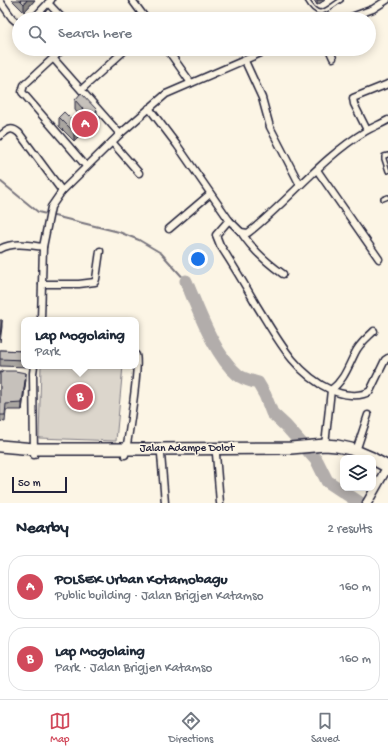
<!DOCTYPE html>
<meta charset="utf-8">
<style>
:root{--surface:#fff;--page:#f6f6f7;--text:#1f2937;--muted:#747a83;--line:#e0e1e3;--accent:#d1495b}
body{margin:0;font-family:"Gochi Hand",sans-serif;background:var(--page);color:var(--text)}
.controls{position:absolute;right:12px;bottom:12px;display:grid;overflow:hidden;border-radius:8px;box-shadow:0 2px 10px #0003}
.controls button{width:36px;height:36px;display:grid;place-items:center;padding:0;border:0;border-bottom:1px solid var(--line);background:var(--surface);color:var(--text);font:20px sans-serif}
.scale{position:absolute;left:12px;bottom:10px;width:55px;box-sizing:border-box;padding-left:4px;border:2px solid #22223b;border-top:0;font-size:11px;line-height:14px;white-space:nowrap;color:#22223b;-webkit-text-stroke:3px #fcf5e5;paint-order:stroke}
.you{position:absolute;left:198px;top:259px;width:14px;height:14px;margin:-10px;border:3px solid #fff;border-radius:50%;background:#1a73e8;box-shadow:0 0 0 6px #1a73e833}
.badge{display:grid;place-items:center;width:26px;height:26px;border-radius:50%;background:var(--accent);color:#fff;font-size:13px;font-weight:700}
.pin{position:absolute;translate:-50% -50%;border:2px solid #fff;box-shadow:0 1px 4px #0006}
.popup{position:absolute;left:21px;top:317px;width:118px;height:52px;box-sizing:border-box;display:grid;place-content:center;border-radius:8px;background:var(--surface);filter:drop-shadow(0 1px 3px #0005);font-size:13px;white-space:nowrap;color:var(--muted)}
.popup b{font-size:15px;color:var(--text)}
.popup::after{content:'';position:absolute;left:50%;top:100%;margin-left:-8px;border:8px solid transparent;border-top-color:var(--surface)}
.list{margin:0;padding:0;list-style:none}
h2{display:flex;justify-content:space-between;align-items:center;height:52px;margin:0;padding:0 16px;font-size:17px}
h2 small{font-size:13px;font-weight:400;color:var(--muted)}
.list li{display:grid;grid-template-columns:26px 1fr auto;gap:12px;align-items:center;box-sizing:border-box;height:64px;margin:0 8px 8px;padding:0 8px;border:1px solid var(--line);border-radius:16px}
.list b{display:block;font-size:15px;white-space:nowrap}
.list p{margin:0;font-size:13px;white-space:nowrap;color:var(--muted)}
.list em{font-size:13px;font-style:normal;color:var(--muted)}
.icon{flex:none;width:22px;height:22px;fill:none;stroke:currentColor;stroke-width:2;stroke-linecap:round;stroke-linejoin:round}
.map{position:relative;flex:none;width:388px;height:503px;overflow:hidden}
.search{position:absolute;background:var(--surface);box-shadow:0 2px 10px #0003;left:12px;right:12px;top:12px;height:44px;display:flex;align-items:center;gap:10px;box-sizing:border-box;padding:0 14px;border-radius:22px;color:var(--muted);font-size:15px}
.sheet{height:196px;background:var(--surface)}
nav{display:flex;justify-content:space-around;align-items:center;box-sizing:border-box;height:56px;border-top:1px solid var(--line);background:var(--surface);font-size:11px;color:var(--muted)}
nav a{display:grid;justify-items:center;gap:2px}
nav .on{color:var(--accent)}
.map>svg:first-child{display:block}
</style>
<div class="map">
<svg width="388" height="503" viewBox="0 0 388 503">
<rect width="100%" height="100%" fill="#fcf5e5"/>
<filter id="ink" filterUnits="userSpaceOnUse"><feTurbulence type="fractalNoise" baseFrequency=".025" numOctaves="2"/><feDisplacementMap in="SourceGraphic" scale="8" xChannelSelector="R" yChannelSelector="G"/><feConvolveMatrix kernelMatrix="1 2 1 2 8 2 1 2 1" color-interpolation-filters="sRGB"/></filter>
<g filter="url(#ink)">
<!-- green -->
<path fill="#dcd6cc" stroke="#7f7c84" d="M41,366H123L116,441L39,438Z"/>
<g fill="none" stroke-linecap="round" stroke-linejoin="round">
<!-- stream -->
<path stroke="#78757e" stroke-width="2" d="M0,181L38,212L119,232L139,240L161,253L186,281"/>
<!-- river -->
<path stroke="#b2adab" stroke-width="13" d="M186,281C198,309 214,355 238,375C243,379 252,381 258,383L265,395L272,413L286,426L317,461L327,481L360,503"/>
<defs>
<g id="service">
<path d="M307,0C319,21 325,10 341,0"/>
<path d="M388,155L384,156V159L388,171"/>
<path d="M383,199L388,197"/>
</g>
<g id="minor">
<path d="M132,0L146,19"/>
<path d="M0,1L12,18L19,24"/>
<path d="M48,3L63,19"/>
<path d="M33,19L51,0"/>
<path d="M346,19L373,9L387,0"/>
<path d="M51,49L56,55"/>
<path d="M63,49L24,85L22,92L86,166"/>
<path d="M167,49L191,83"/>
<path d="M329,49L333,58"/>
<path d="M53,58L120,134"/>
<path d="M245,61L262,98L270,127L300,185"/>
<path d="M82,89L124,51"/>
<path d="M149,108L177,145L229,220L241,232L248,233C289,201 321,158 366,131C373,127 381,124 388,120"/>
<path d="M367,130L354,104L353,98L388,84"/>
<path d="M0,136C7,130 11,126 19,133L62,191"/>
<path d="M112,142L139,173"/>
<path d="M317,170L379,259"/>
<path d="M229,220L216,235L220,245C233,265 245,285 257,306C277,338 295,374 331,390L325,445"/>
<path d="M169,229L210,194"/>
<path d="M241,232C252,249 266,262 283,274"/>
<path d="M0,249C14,242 28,245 43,247"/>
<path d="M42,284H79L95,282L96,279L100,251"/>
<path d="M41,320L43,247L51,207L62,191L120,134L166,94L270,49"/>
<path d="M374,331C367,338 359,344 355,353C348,367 344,380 331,390C342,395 360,398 370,391L385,360L388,358"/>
<path d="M34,366L33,373L34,455"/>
<path d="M356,451L368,415"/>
<path d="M161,454L165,503"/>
<path d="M216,454L220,503"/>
<path d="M125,455C128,440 140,364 136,355"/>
</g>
<path id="tertiary" d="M367,503L388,466"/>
<g id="trunk">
<path d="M0,446L34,449H157L291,448L325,445L337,446L351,449L372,458"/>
<path d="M373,459L388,467"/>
</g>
</defs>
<!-- service casing -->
<use href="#service" stroke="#22223b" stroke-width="6"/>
<!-- minor casing -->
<use href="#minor" stroke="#22223b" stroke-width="9"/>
<!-- tertiary casing -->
<use href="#tertiary" stroke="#22223b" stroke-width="11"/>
<!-- trunk casing -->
<use href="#trunk" stroke="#22223b" stroke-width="14"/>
<!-- service -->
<use href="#service" stroke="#fcf5e5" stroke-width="3"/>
<!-- minor -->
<use href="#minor" stroke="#fcf5e5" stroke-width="6"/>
<!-- tertiary -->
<use href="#tertiary" stroke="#fcf5e5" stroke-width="8"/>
<!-- trunk -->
<use href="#trunk" stroke="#fcf5e5" stroke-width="11"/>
</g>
<!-- wall -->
<g fill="#aaa6a1" stroke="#22223b">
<path d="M12,0H35L24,12Z"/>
<path d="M314,0H325L317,5Z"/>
<path d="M75,100L97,119L74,141L59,126V117L72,120L78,114L75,110Z"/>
<path d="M0,350L24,351V366H29V367L0,366Z"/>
<path d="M0,372L26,379L22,410H6L5,422L0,421Z"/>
</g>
<!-- shaded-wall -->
<g fill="#8b8783" stroke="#22223b">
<path d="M27,0H35L24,12V4Z"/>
<path d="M317,0H325L317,5Z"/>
<path d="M97,110V119L74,141V132Z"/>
<path d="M2,320V327L0,342V335Z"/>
<path d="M26,373V379L22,410V403Z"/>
</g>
<!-- building -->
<g fill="#c6c1bb" stroke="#22223b">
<path d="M20,0H27L24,4Z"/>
<path d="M81,93L97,110L74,132L59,117L64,112L72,120L83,109L75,100Z"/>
<path d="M0,320H2L0,335Z"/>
<path d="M0,350L24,351V360L0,359Z"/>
<path d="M2,371H15L26,373L22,403L6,404L5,415H0V372L2,373Z"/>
</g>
</g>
<g text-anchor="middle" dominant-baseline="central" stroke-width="3" stroke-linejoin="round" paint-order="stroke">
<!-- street labels -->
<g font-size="11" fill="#22223b" stroke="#fcf5e5">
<text x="187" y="449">Jalan Adampe Dolot</text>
</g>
</g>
</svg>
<div class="controls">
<button><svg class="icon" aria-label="layers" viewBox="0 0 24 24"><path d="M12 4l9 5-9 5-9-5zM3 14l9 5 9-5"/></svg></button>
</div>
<div class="scale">50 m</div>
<div class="you"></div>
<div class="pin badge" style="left:85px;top:124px">A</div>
<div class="pin badge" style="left:80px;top:397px">B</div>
<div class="popup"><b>Lap Mogolaing</b>Park</div>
<div class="search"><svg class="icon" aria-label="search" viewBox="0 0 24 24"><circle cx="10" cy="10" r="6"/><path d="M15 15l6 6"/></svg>Search here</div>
</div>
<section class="sheet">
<h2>Nearby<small>2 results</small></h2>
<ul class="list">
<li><span class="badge">A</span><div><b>POLSEK Urban Kotamobagu</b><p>Public building · Jalan Brigjen Katamso</p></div><em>160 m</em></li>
<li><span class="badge">B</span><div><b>Lap Mogolaing</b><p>Park · Jalan Brigjen Katamso</p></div><em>160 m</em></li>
</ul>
</section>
<nav>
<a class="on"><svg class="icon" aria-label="map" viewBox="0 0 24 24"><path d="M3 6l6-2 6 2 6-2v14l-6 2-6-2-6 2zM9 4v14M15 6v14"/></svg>Map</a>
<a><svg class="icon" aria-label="directions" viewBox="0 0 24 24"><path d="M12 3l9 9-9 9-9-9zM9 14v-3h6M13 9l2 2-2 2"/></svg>Directions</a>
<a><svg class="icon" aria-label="saved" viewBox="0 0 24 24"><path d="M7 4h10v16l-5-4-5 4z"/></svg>Saved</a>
</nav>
